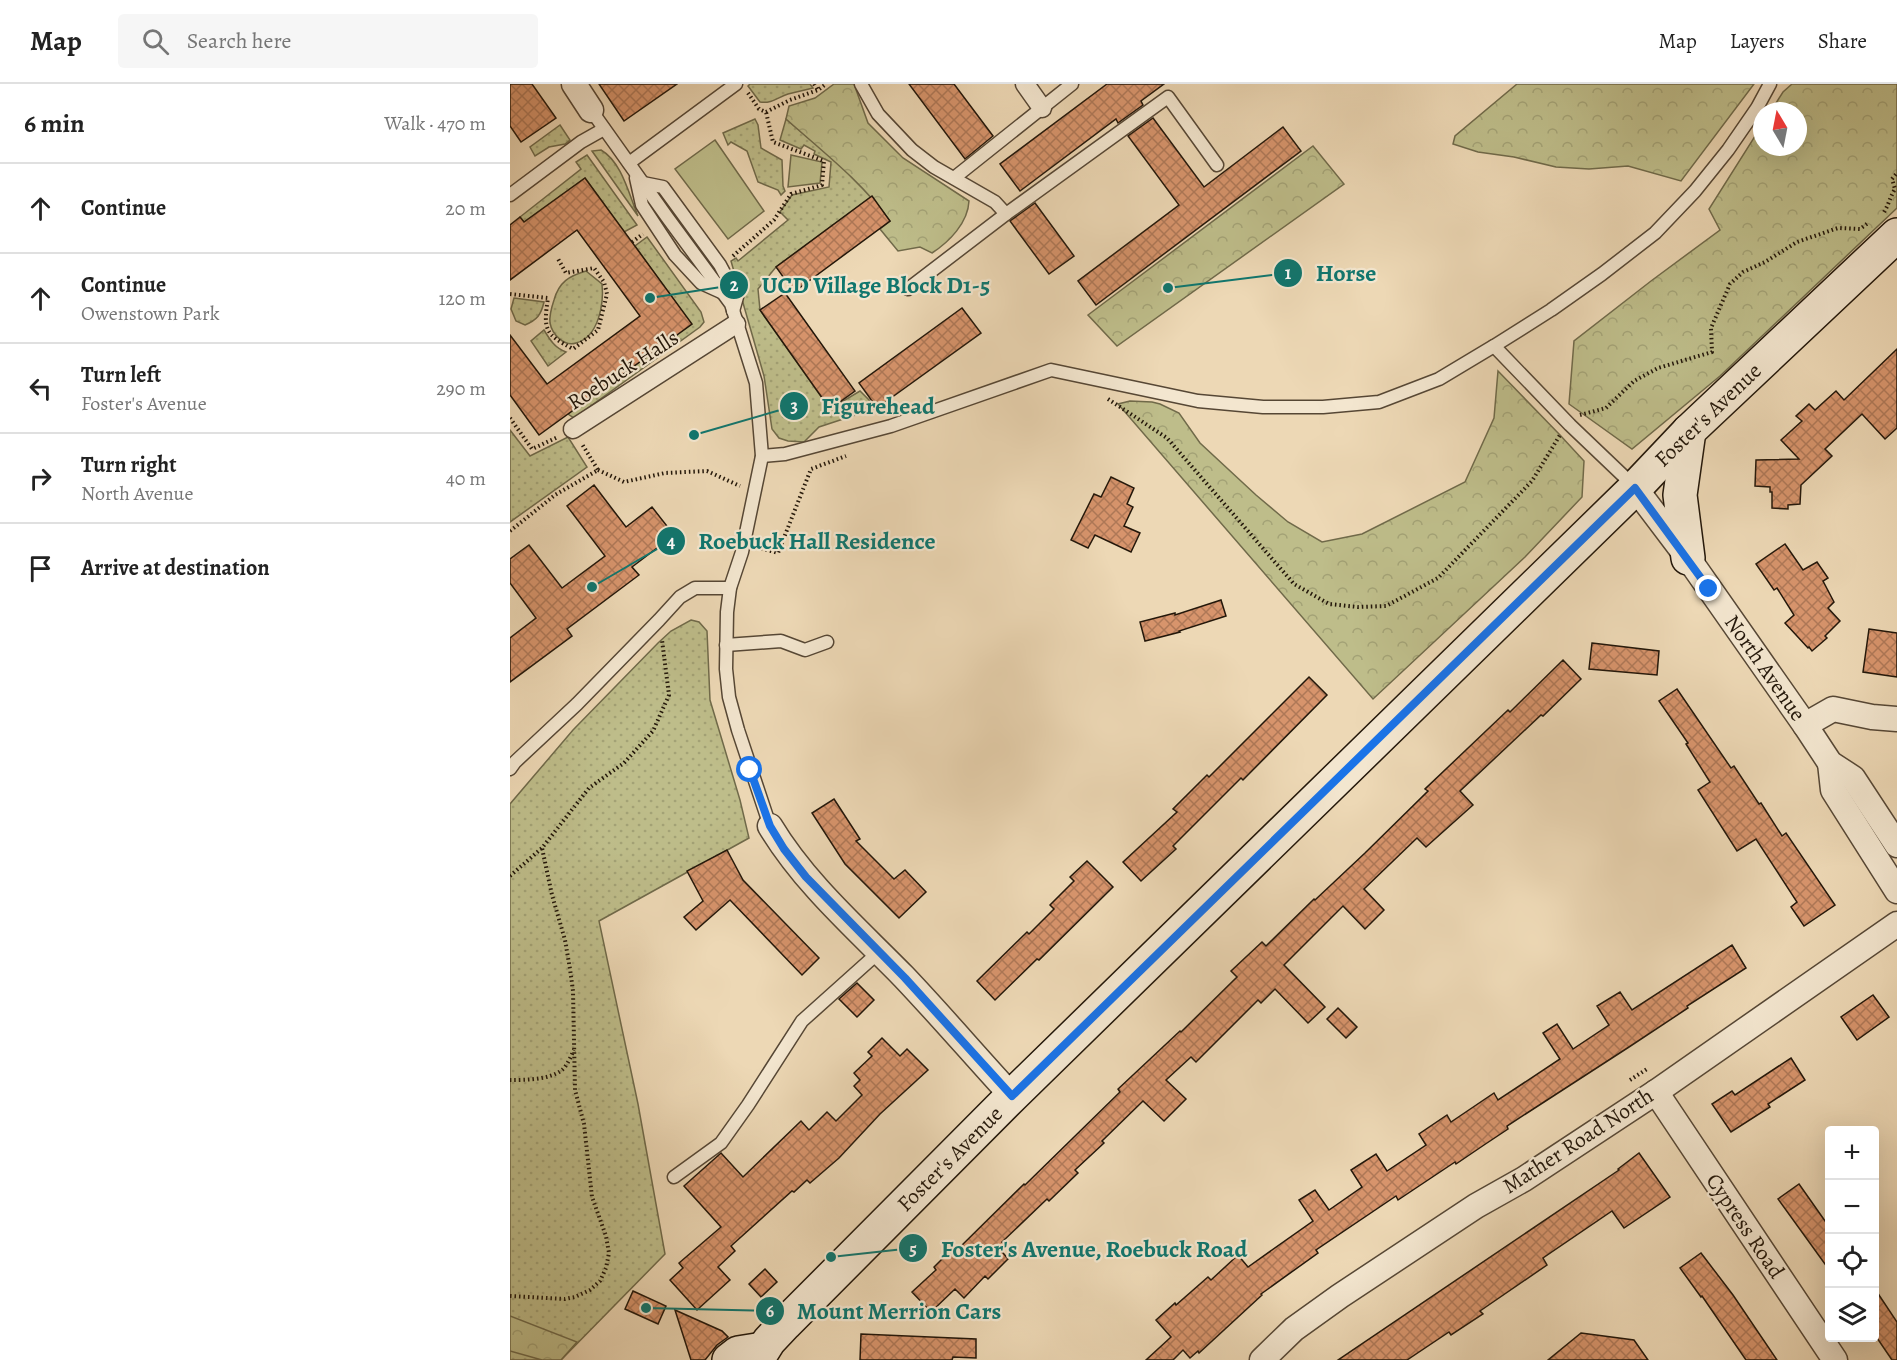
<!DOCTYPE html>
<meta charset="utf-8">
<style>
:root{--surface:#fff;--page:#f6f6f6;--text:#222;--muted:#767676;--line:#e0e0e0}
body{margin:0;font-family:Alegreya,serif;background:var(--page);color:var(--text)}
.controls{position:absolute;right:18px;bottom:18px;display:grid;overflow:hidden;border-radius:6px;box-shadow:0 6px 24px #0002}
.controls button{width:54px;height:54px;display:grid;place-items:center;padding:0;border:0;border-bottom:2px solid var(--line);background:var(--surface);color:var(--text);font:30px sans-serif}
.compass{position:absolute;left:1243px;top:18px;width:54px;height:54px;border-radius:50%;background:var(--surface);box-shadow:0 6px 24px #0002;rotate:350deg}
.stop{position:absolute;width:18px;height:18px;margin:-14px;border:4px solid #1a73e8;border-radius:50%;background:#fff}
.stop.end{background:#1a73e8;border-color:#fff;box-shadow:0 2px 6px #0008}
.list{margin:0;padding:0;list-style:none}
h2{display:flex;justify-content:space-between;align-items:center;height:78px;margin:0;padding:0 24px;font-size:26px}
h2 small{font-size:20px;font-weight:400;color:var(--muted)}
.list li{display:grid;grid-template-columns:39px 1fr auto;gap:18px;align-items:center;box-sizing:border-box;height:90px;padding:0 24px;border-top:2px solid var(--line)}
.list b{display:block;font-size:22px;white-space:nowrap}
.list p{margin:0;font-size:20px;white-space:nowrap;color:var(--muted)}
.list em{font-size:20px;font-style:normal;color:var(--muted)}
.icon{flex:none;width:33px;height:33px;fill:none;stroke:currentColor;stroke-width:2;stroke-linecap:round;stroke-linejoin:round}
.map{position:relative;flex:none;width:1387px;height:1276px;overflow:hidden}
header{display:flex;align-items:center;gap:36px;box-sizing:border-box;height:84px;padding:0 30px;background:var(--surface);border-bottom:2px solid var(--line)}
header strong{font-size:28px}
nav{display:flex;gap:33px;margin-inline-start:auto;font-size:21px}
.search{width:420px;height:54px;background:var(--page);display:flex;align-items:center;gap:15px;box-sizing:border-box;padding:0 21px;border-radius:6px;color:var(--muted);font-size:22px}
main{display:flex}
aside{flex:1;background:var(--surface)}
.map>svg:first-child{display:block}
</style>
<header>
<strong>Map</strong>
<div class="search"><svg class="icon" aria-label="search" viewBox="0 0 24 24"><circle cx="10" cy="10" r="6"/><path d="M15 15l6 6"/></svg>Search here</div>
<nav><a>Map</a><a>Layers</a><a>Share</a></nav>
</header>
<main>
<aside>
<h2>6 min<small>Walk · 470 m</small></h2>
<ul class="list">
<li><svg class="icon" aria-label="ahead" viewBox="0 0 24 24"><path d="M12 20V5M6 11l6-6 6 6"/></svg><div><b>Continue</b></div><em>20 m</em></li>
<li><svg class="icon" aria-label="ahead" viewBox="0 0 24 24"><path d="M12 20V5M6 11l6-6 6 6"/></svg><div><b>Continue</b><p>Owenstown Park</p></div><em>120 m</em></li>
<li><svg class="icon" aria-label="left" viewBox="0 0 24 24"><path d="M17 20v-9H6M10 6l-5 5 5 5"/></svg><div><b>Turn left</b><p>Foster's Avenue</p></div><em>290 m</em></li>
<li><svg class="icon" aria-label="right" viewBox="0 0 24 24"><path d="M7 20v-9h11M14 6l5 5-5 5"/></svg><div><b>Turn right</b><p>North Avenue</p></div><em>40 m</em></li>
<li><svg class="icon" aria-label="arrive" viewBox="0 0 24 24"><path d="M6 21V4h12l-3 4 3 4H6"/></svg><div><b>Arrive at destination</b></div></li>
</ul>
</aside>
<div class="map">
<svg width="1387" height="1276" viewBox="0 0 1387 1276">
<defs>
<pattern id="grass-dots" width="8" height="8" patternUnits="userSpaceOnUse" patternTransform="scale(1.5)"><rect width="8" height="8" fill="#bebd8a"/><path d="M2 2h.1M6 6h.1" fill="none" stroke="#a3a276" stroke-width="1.8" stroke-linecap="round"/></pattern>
<pattern id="forest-crowns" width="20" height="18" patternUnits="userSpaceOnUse" patternTransform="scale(1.5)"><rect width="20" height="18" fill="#bebd8a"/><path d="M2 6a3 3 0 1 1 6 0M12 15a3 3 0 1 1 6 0" fill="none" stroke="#a3a276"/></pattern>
<pattern id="building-cross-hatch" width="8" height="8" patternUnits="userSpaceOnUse" patternTransform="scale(1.5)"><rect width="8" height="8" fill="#d7946c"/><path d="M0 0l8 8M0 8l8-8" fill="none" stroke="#ae7857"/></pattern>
</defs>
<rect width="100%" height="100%" fill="#edd8b5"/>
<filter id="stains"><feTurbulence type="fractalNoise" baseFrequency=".00333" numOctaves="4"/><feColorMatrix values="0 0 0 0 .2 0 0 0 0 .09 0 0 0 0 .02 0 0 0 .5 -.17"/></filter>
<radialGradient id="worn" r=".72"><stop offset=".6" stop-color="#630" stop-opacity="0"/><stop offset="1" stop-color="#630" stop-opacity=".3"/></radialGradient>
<!-- grass -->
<g fill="url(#grass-dots)" stroke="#706a4a" stroke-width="1.5">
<path d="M240,0H300L303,4C295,6 286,8 278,10C268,13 262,20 250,18L238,2Z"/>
<path d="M245,35L248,41L251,64L272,76L273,102L275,107L271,111L268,106L248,98L237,67L221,58L218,61L213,49Z"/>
<path d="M276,35L336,86L362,112L266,183L248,205L250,226L320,325L350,307L367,324L309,343L294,358L278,357L269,354L262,345L254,292L221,177L226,174L228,177L278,136L270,128L282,111L319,103L321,78L304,70L305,67L294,61L291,65L270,56Z"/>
<path d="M50,41L60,56L55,60L39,63L25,72L20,63Z"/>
<path d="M91,66C112,78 119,111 128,132L82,67Z"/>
<path d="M77,71L127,141L114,148L75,94L14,138L10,133L71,85L66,78Z"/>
<path d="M137,153L191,228L194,238L190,243L64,334L58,330L181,240L125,162Z"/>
<path d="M76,187L92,200C94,219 89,253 66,259C54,263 42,250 40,239C39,231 42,222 44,216C49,198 59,192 76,187Z"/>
<path d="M4,214L34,218C31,231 27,236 15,241L6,237L1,225Z"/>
<path d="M34,246C40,256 45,264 56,268L38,282L21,257Z"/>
<path d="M0,346L20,372L58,353L77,383L0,438Z"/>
<path d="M181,536L189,538L197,547L200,616L230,716L239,754L89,837L128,1020L155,1170L51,1276H0V720L63,646L148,559L161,547Z"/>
</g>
<!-- forest -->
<g fill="url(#forest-crowns)" stroke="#706a4a" stroke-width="1.5">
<path d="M324,0H344L358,39L393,74L459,117C458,139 439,158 422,169L410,163L388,167L370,145L380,137C351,97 313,68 276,35L279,22L305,14Z"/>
<path d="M1007,0H1244L1171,97L1118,82L1079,85L1046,83L1004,73L968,68L943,60L945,52Z"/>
<path d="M1282,0H1387V124L1210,292L1122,365L1059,320L1064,257L1141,197L1210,146L1199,125L1252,41V63H1288V27H1261L1273,8Z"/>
<path d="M803,62L834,100L607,262L578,231Z"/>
<path d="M988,287L1050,351L1074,377L1072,413L1015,473L863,615L608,320L620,317L642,318L650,320L669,329L690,359L746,411L778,438L812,458L852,450L955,398L984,334Z"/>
<path d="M0,1232L67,1258L51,1276H32L0,1267Z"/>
</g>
<!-- pitch -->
<g fill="#bebd8a" stroke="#706a4a" stroke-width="1.5">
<path d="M205,56L254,127L218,155L165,85Z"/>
<path d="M281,71L312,78L310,99L278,103Z"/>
</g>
<!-- building -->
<g fill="url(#building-cross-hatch)" stroke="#23170a" stroke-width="1.5">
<path d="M0,0H22L46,34L11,58L0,42Z"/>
<path d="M89,0H167L114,37Z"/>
<path d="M399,0H444L483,52L455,75Z"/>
<path d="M597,0H654L631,17L633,21L608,39L606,35L510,107L490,80Z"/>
<path d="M643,34L694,103L773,43L791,67L586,221L568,197L669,121L618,52Z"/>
<path d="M75,94L182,240L29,351L0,311V251L37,300L130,232L67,146L0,196V141L10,133L14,138Z"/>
<path d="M362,112L380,137L284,208L266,183Z"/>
<path d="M525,119L564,172L539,190L500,137Z"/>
<path d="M275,209L345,307L320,325L250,226Z"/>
<path d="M452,224L471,249L367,324L349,299Z"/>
<path d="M1387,265V344L1375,355L1352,330L1315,365L1322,372L1291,401L1290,420L1278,421V425L1262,424V408H1260V403L1245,402L1246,376L1289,375L1271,356L1292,337L1286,332L1299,320L1305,326L1326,307L1334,316Z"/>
<path d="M601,393L624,404L617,420L623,423L614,442L630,449L621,468L585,451L578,464L561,456L584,410L591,413Z"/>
<path d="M84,401L116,443L142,423L164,451L122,483L129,491L57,545L62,552L0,598V554L26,534L0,499V475L19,461L52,504L95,472L57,422Z"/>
<path d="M1275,460L1293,486L1307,478L1318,494L1313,497L1324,518L1318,524L1330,537L1315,552L1317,554L1302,567L1299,563L1298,564L1275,539L1284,531L1267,504L1264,506L1246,480Z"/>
<path d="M711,516L716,532L669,547L670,548L635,557L630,538L665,529V531Z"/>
<path d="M1359,545L1387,549V593L1353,588Z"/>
<path d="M1082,559L1149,567L1147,591L1079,585Z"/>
<path d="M1053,576L1071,595L1033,632L1031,631L950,707L963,721L916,763L907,754L854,805L874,826L855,845L833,822L774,881L815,923L798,939L765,905L751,919L748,916L686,978L681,973L656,996L676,1015L654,1037L633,1017L592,1057L594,1059L565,1086L568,1089L539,1117L537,1115L492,1158L494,1159L489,1164L498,1175L478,1195L475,1192L454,1214L445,1205L421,1228L402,1208L426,1186L424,1183L442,1165L445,1168L514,1100L515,1101L610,1008L608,1005L670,947L671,948L727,893L721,887L752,858L756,862L804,815L805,816L855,769L918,707L915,705L998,626L1000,628Z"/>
<path d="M799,593L817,611L733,696L731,694L663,762L666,765L631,797L613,778L667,728L663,725L697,691L699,693Z"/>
<path d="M1167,605L1221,684L1224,682L1249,720L1251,719L1272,752L1276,749L1325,821L1294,842L1281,823L1287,818L1246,755L1227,767L1188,706L1200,698L1176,660L1178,659L1149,617Z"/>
<path d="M324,715L350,755L346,757L384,795L395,786L416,808L389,834L335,780L302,729Z"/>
<path d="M217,766L233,796L309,874L292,891L220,816L186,846L174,833L193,817L177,787Z"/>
<path d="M577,777L603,803L529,876L527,875L485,916L467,897L517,848L519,850L544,825L540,821L564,797L560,793Z"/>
<path d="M1222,861L1236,884L1177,922L1178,924L1119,963L997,1042L998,1045L974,1061L946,1080L945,1078L888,1116L886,1112L806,1166L808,1169L751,1210L752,1211L689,1269L688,1267L680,1274L673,1266L663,1276H636L661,1253L646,1236L665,1219L666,1221L698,1193L701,1196L728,1171L738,1183L803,1137L789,1116L805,1106L819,1126L852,1103L841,1086L866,1070L877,1087L916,1061L909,1050L937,1031L941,1038L984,1009L988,1016L1050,975L1033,949L1047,940L1063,965L1099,941L1087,922L1110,908L1122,926Z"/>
<path d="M347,899L364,916L347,933L329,915Z"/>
<path d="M1363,911L1379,933L1347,956L1331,933Z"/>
<path d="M828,924L847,943L836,954L817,935Z"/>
<path d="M372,954L390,972L397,965L418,986L370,1030L329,1074L300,1099L297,1096L284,1108L282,1107L221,1162L225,1167L208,1183L220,1196L187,1226L160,1196L173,1184L169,1179L211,1143L174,1102L211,1069L233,1093L291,1037L299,1046L317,1028L326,1037L352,1011L344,1002L350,996L344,989L362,972L358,968Z"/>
<path d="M1281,974L1295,996L1258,1020L1260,1023L1221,1048L1202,1020L1222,1007L1225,1011Z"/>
<path d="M1129,1069L1160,1113L1114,1144L1102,1127L1033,1174L1037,1181L970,1227L973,1230L941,1251L939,1248L897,1276H828L1109,1086L1108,1085Z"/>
<path d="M1289,1100L1320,1144V1187L1268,1115Z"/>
<path d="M1191,1169L1223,1211L1267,1276H1236L1192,1212L1191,1213L1170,1184Z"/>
<path d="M255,1185L267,1198L251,1213L239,1200Z"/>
<path d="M1365,1205L1387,1238V1276H1382L1365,1251Z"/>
<path d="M123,1207L156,1222L148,1240L115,1225Z"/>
<path d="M165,1226L212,1247L218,1253L207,1261L195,1276H181Z"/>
<path d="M1071,1249L1124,1256L1138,1276H1038Z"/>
<path d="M351,1250L466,1255V1274L443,1273L442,1276H350Z"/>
</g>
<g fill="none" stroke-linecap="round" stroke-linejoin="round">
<defs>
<g id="service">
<path d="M351,0L368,30L402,66L424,83L485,118L496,130L658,13L707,81"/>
<path d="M81,26L157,133L221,220L246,299L252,372L232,468L220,504L217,528L216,585L219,613L228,646L260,742"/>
<path d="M119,79L226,0"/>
<path d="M126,94L132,121L165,171L191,199L211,208"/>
<path d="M444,94L562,0"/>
<path d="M133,99L153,103L210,181L227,213L223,227"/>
<path d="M0,111L71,58L94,45"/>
<path d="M398,205L496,130"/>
<path d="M984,262L1060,341L1125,403"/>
<path d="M252,372L275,370L381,342L541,286L688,317L753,323H813L869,318L929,295L984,262L1041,226L1092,190L1145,149L1185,107L1218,66L1247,24L1260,0"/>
<path d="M216,561L271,557L295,566L317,558"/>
<path d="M0,685L5,678L67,620L149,536L170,513L185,504H220"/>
<path d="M164,1093L211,1059L238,1021L292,937L369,868"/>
</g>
<g id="pedestrian">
<path d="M515,0L532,24"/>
<path d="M63,345L226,240"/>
</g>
<g id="minor">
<path d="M64,0L81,26"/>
<path d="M1125,404L1178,474L1295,641L1320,679L1343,694L1387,761"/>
<path d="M1295,641L1323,625L1362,633L1387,635"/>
<path d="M1320,679L1323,706L1387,807"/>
<path d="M260,742C295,800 347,845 394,893C431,932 466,973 502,1012"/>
<path d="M1146,1008L1325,1276"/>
<path d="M752,1276L784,1245L830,1212L966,1122L1014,1095L1146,1008L1387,840"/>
</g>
<g id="secondary">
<path d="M1178,474L1170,411L1179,347"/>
<path d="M219,1276L228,1269L253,1265"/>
<path d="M247,1276L259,1257L275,1240L502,1012L1125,404L1179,347L1387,151"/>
</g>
</defs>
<!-- service casing -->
<use href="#service" stroke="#564735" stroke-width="15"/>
<!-- pedestrian casing -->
<use href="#pedestrian" stroke="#564735" stroke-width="21"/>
<!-- minor casing -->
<use href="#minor" stroke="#564735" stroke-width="27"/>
<!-- secondary casing -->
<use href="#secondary" stroke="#23170a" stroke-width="36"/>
<!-- path -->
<g stroke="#23170a" stroke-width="4" stroke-dasharray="1.5 3" stroke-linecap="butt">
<path d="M304,0L308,6L316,0"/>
<path d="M238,9L249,25L256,28L280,16L308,6"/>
<path d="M1374,128C1379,120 1380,113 1385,105L1382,95L1387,89"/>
<path d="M122,158L133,150"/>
<path d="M223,172L264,136L281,110L312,101L314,77L263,58L256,28"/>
<path d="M0,210L38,214C33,246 35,250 63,265L88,246L97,210L94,198L84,184L56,189L47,173"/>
<path d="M598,315L657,354L784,500L819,520L848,523L876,522L928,494L1022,397L1050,351"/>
<path d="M1070,331L1096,324L1124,297L1148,284L1202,268L1201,244L1220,200L1233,188L1255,178L1287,158L1328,144L1350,145L1358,139"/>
<path d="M0,334L22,365L48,353"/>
<path d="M88,386L114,398L155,389L197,387L230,402"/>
<path d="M0,447L45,411L88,386L72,360"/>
<path d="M247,463L268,469L301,385L336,372"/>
<path d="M0,792L32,764L79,704L114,679L143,647L159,611L152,556"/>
<path d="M0,996C15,996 39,996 52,986C57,982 61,972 64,966"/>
<path d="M1120,996L1137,985"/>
<path d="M0,1212L55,1215L65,1213L80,1206L90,1197L96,1184L99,1169L96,1152L82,1113L74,1040L65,1006L63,907L60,885L55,856L42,811L32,764"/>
</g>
<!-- service -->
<use href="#service" stroke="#f3e6cf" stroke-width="12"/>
<!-- pedestrian -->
<use href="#pedestrian" stroke="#f3e6cf" stroke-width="18"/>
<!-- minor -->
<use href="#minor" stroke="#f3e6cf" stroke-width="24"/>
<!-- secondary -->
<use href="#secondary" stroke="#f3e6cf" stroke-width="33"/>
</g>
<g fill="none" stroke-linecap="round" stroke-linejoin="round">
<!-- route -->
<path stroke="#1a73e8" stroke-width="8" d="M240,686L260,742L274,765L296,793L395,894L502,1012L1125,404L1199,505"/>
</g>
<g text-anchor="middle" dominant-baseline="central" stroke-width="4.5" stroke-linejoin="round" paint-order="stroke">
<!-- street labels -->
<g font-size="22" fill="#23170a" stroke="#f3e6cf">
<text transform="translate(113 286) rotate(-33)">Roebuck Halls</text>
<text transform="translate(1198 331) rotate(-44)">Foster's Avenue</text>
<text transform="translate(1255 584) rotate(55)">North Avenue</text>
<text transform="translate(1068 1057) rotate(-33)">Mather Road North</text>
<text transform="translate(440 1075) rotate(-45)">Foster's Avenue</text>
<text transform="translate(1235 1142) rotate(56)">Cypress Road</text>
</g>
</g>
<!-- callouts -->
<path fill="none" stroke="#0f766e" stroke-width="2" d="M658 204L778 189M140 214L224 201M184 351L284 322M82 503L161 457M321 1173L403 1164M136 1224L260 1227"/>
<g fill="#0f766e" stroke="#f3e6cf" stroke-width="2">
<circle cx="658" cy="204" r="6"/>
<circle cx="140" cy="214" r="6"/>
<circle cx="184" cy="351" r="6"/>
<circle cx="82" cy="503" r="6"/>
<circle cx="321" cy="1173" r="6"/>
<circle cx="136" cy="1224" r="6"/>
<circle cx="778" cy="189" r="15"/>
<circle cx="224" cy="201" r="15"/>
<circle cx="284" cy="322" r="15"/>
<circle cx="161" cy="457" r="15"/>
<circle cx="403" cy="1164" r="15"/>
<circle cx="260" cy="1227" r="15"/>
</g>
<g font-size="18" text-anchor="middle" font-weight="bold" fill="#fff">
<text x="778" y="195">1</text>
<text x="224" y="207">2</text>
<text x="284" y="328">3</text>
<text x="161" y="463">4</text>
<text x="403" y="1171">5</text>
<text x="260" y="1233">6</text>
</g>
<g font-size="24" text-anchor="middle" font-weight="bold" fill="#0f766e" stroke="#f3e6cf" stroke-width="4.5" stroke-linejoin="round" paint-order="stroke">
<text x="836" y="197">Horse</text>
<text x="366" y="209">UCD Village Block D1-5</text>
<text x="368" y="330">Figurehead</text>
<text x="307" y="465">Roebuck Hall Residence</text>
<text x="584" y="1173">Foster's Avenue, Roebuck Road</text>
<text x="389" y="1235">Mount Merrion Cars</text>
</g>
<rect width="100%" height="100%" filter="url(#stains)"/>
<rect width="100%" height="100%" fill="url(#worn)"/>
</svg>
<div class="controls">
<button>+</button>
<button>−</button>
<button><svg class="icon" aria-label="locate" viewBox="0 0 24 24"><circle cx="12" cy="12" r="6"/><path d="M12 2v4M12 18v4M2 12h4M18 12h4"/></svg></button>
<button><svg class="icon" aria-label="layers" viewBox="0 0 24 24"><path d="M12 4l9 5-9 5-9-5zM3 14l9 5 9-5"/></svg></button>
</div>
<svg class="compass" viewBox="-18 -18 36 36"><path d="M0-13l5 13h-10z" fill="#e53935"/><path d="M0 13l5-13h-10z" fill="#767676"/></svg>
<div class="stop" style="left:240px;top:686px"></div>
<div class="stop end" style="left:1199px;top:505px"></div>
</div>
</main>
